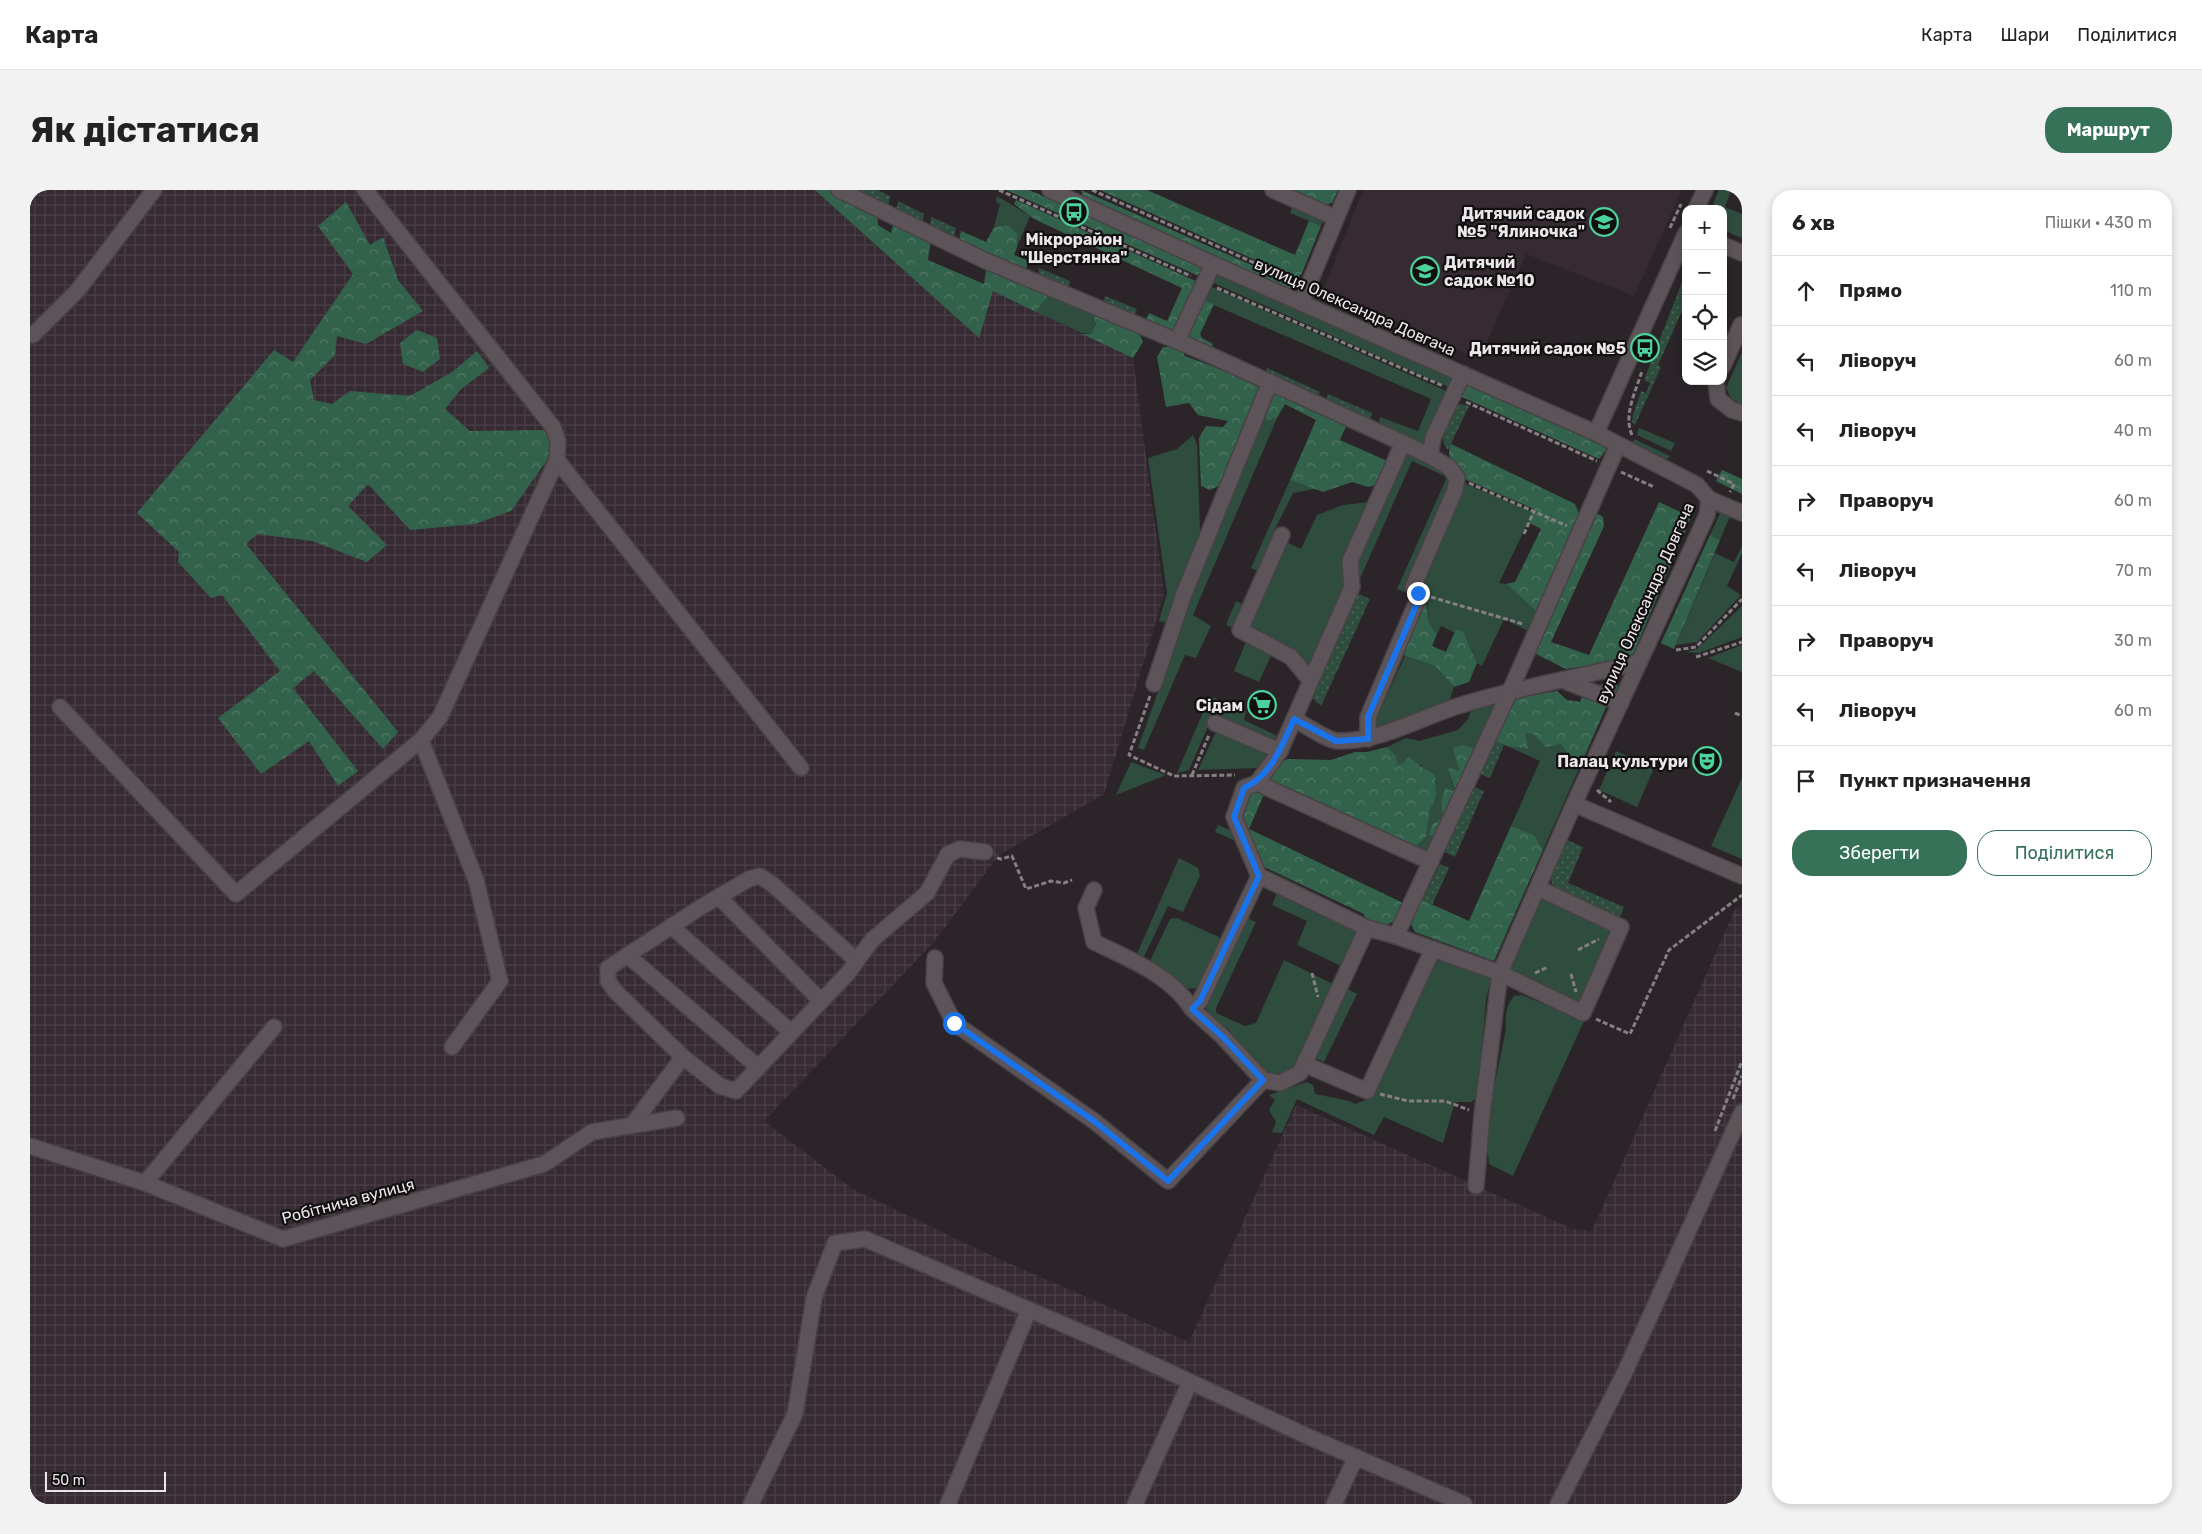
<!DOCTYPE html>
<html lang="uk">
<meta charset="utf-8">
<style>
:root{--surface:#fff;--page:#f2f2f2;--text:#222;--muted:#767676;--line:#e0e0e0;--accent:#357258}
body{margin:0;font-family:Rubik,sans-serif;background:var(--page);color:var(--text)}
.controls{position:absolute;right:15px;top:15px;display:grid;overflow:hidden;border-radius:10px;box-shadow:0 2px 8px #0003}
.controls button{width:45px;height:45px;display:grid;place-items:center;padding:0;border:0;border-bottom:1px solid var(--line);background:var(--surface);color:var(--text);font:25px sans-serif}
.scale{position:absolute;left:15px;bottom:12px;width:121px;box-sizing:border-box;padding-left:5px;border:2px solid #ebe6e9;border-top:0;font-size:14px;line-height:18px;white-space:nowrap;color:#ebe6e9;-webkit-text-stroke:4px #120f11;paint-order:stroke}
.stop{position:absolute;width:15px;height:15px;margin:-11px;border:4px solid #1a73e8;border-radius:50%;background:#fff}
.stop.end{background:#1a73e8;border-color:#fff;box-shadow:0 1px 5px #0008}
.list{margin:0;padding:0;list-style:none}
h2{display:flex;justify-content:space-between;align-items:center;height:65px;margin:0;padding:0 20px;font-size:21px}
h2 small{font-size:16px;font-weight:400;color:var(--muted)}
.list li{display:grid;grid-template-columns:32px 1fr auto;gap:15px;align-items:center;box-sizing:border-box;height:70px;padding:0 20px;border-top:1px solid var(--line)}
.list b{display:block;font-size:19px;white-space:nowrap}
.list em{font-size:16px;font-style:normal;color:var(--muted)}
.actions{display:flex;gap:10px;padding:15px 20px}
.actions a{flex:1;padding:11px 0;border:1px solid var(--accent);border-radius:20px;text-align:center;font-size:18px;color:var(--accent)}
.actions .main{background:var(--accent);color:#fff}
.icon{flex:none;width:28px;height:28px;fill:none;stroke:currentColor;stroke-width:2;stroke-linecap:round;stroke-linejoin:round}
.map{position:relative;flex:none;width:1712px;height:1314px;overflow:hidden;border-radius:20px}
header{display:flex;align-items:center;gap:30px;box-sizing:border-box;height:70px;padding:0 25px;background:var(--surface);border-bottom:1px solid var(--line)}
header strong{font-size:24px}
nav{display:flex;gap:28px;margin-inline-start:auto;font-size:18px}
.intro{display:flex;align-items:center;justify-content:space-between;box-sizing:border-box;height:120px;padding:0 30px}
h1{margin:0;font-size:35px}
.button{padding:12px 22px;border-radius:20px;background:var(--accent);color:#fff;font-size:18px;font-weight:700}
main{display:flex;gap:30px;padding:0 30px}
aside{flex:1;background:var(--surface);border-radius:20px;box-shadow:0 2px 8px #0003}
.map>svg:first-child{display:block}
</style>
<header>
<strong>Карта</strong>
<nav><a>Карта</a><a>Шари</a><a>Поділитися</a></nav>
</header>
<div class="intro"><h1>Як дістатися</h1><a class="button">Маршрут</a></div>
<main>
<div class="map">
<svg width="1712" height="1314" viewBox="0 0 1712 1314">
<defs>
<pattern id="industrial-grid" width="8" height="8" patternUnits="userSpaceOnUse" patternTransform="scale(1.25)"><rect width="8" height="8" fill="#372b33"/><path d="M0 4h8M4 0v8" fill="none" stroke="#4a4047"/></pattern>
<pattern id="forest-crowns" width="20" height="18" patternUnits="userSpaceOnUse" patternTransform="scale(1.25)"><rect width="20" height="18" fill="#33624c"/><path d="M2 6a3 3 0 1 1 6 0M12 15a3 3 0 1 1 6 0" fill="none" stroke="#517866"/></pattern>
<pattern id="garden-dots" width="8" height="8" patternUnits="userSpaceOnUse" patternTransform="scale(1.25)"><rect width="8" height="8" fill="#2e4d3e"/><path d="M2 2h.1M6 6h.1" fill="none" stroke="#4c675a" stroke-width="1.8" stroke-linecap="round"/></pattern>
</defs>
<rect width="100%" height="100%" fill="#2b2529"/>
<!-- built -->
<path fill="#372b33" d="M1333,0H1652L1604,106L1496,64L1449,170L1294,98Z"/>
<!-- industrial -->
<path fill="url(#industrial-grid)" d="M0,0H785L948,147L963,101L1103,168L1134,404L1074,604L969,665L904,752L734,931L823,999L949,1060L1159,1152L1266,915L1543,1039L1562,1041L1706,717L1712,720V1314H0Z"/>
<!-- green -->
<g fill="#2e4d3e">
<path d="M1689,0H1698L1700,3L1695,17L1712,24V48L1693,40V19H1681Z"/>
<path d="M967,6L1000,26L987,57V43L978,35L964,37L970,14L966,12Z"/>
<path d="M1263,14L1295,28L1291,36L1260,23Z"/>
<path d="M1187,82L1420,184L1423,191L1421,198L1179,91Z"/>
<path d="M1177,95L1414,200L1418,205L1399,246L1393,254L1348,238L1350,227L1388,241L1401,209L1170,109Z"/>
<path d="M1020,103L1062,122L1066,134L1061,144L1052,143L1006,122Z"/>
<path d="M1712,162V215L1701,208L1696,198Z"/>
<path d="M1233,225L1238,231L1247,228L1163,425L1181,436L1166,468L1155,465L1114,560L1108,558L1154,428L1157,407Z"/>
<path d="M1609,238L1645,253L1641,261L1607,245Z"/>
<path d="M1163,245L1167,255L1170,341L1139,433L1129,431L1137,403L1118,268L1147,259Z"/>
<path d="M1604,249L1640,266L1635,271L1602,254Z"/>
<path d="M1374,256L1418,278L1423,300L1377,403L1367,399L1417,287L1382,271L1328,393L1322,370Z"/>
<path d="M1260,290L1285,299L1263,303L1243,343L1246,345L1228,381L1221,378Z"/>
<path d="M1433,293L1503,322L1469,393L1476,394L1505,420L1502,443L1474,429L1452,476L1447,473L1433,441L1427,439L1425,443L1411,436L1407,444L1399,433L1394,380Z"/>
<path d="M1340,312L1314,371V406L1283,484L1214,438L1254,351L1271,359L1287,325L1313,315Z"/>
<path d="M1694,315L1703,319L1690,350L1680,345Z"/>
<path d="M1712,356V363L1697,396L1711,405L1667,452L1646,455L1685,363L1704,372Z"/>
<path d="M1206,411L1216,416L1205,439L1196,435Z"/>
<path d="M1712,416V447L1669,463L1656,462L1667,459Z"/>
<path d="M1217,449L1243,461L1229,492L1204,481Z"/>
<path d="M1712,455V482L1678,468Z"/>
<path d="M1375,466L1405,476L1424,497L1419,512L1361,535L1342,538Z"/>
<path d="M1180,506L1216,521L1214,530L1247,546L1243,552L1182,527L1159,580L1147,583Z"/>
<path d="M1469,511L1446,560L1427,570L1429,581L1417,579L1425,600L1422,601L1416,599L1411,613L1413,627L1403,634L1407,649L1399,665L1383,659L1396,647L1400,619L1406,607L1396,581L1391,575H1367L1357,557L1376,548L1389,551L1428,540L1438,529L1442,518Z"/>
<path d="M1187,540L1230,557L1236,565L1229,578L1168,580Z"/>
<path d="M1496,542L1503,544L1516,556L1531,554L1540,567L1551,574L1513,660L1504,645L1481,636L1510,571L1477,556L1498,559Z"/>
<path d="M1586,561L1624,578L1607,617L1569,600Z"/>
<path d="M1101,572L1136,585L1086,605Z"/>
<path d="M1712,588V669L1681,656Z"/>
<path d="M1188,635L1202,641L1208,652L1185,642Z"/>
<path d="M1149,668L1168,678L1170,686L1153,722L1138,716L1113,769L1106,766Z"/>
<path d="M1508,698L1591,737L1553,823L1470,783Z"/>
<path d="M1248,701L1331,738L1313,777L1267,755L1277,731L1242,715Z"/>
<path d="M1147,728L1189,747L1190,756L1174,793L1167,798L1155,799L1119,773L1140,729Z"/>
<path d="M1217,728L1226,732L1186,818V823L1215,836L1226,833L1254,770L1305,795L1267,876L1248,885L1228,879L1205,856L1200,840L1177,826L1176,817Z"/>
<path d="M1406,767L1457,785L1461,790L1456,809L1448,906L1441,912H1425L1413,953L1354,927L1344,945L1267,909L1252,943L1242,942L1246,932L1239,920L1245,910L1239,905L1277,892L1283,895L1285,904L1320,911L1325,914L1343,907Z"/>
<path d="M1315,798L1327,804L1294,872L1285,868Z"/>
<path d="M1492,805L1554,831L1483,986L1459,974L1456,942L1458,927L1476,839C1475,826 1475,817 1484,806Z"/>
</g>
<!-- forest -->
<g fill="url(#forest-crowns)">
<path d="M785,0H804L847,23L848,35L861,43L864,31L901,49L898,70L954,94L956,80L960,79L1020,103L1006,122L963,101L949,148Z"/>
<path d="M976,0H999L1171,76L1174,81L1171,87Z"/>
<path d="M1051,0L1267,95L1266,99L1260,100L1054,9Z"/>
<path d="M1070,0H1117L1265,65L1279,31L1291,36L1272,83L1267,89Z"/>
<path d="M1260,0H1308L1302,13L1295,15Z"/>
<path d="M986,10L1168,92L1151,136L1142,141L1116,130L1119,123L1137,131L1152,98L1004,29L984,14Z"/>
<path d="M316,12L340,55L353,47L368,90L393,121L336,154L307,146L305,165L280,190L284,210L302,214L320,201L380,206L422,182L447,161L459,178L431,199L415,219L440,241L514,240L527,256L481,321L445,334L380,340L338,294L318,316L357,355L337,372L282,351L227,344L216,354L368,542L353,559L284,481L263,498L328,581L308,596L279,551L231,584L188,528L250,481L192,405L181,408L148,372L149,362L107,323L244,160L263,172L323,84L288,36Z"/>
<path d="M978,35L987,43V57L984,65L998,71L995,82L929,51L931,41L956,52L964,37Z"/>
<path d="M1170,109L1184,114L1170,144L1172,148L1183,154L1180,161L1158,148L1156,141Z"/>
<path d="M1062,122L1109,142L1113,152L1103,168L1052,144H1061L1066,134Z"/>
<path d="M387,140L407,148L410,169L393,182L373,174L370,153Z"/>
<path d="M1133,157H1149L1155,166L1219,190L1229,197L1228,209L1191,295L1180,300L1171,296L1169,248L1176,236L1193,237L1198,231L1168,225L1159,213L1136,217L1127,167Z"/>
<path d="M1440,191L1574,252L1576,260L1569,269L1430,206V200Z"/>
<path d="M1246,199L1318,232L1310,250L1357,271L1346,295L1338,297L1322,292L1293,302L1260,290L1286,230L1255,214L1247,228L1238,231L1233,225Z"/>
<path d="M1421,254L1545,314L1550,326L1502,443L1505,420L1476,394L1485,392L1511,339L1498,332L1504,319L1430,287V278C1421,270 1416,266 1421,254Z"/>
<path d="M1692,280L1712,289V304L1686,291Z"/>
<path d="M1629,312L1661,327L1601,469L1536,479L1500,461L1565,322L1573,327L1574,336L1521,452L1559,465Z"/>
<path d="M1680,345L1690,350L1644,459L1631,453Z"/>
<path d="M1395,406L1399,433L1407,444L1402,456L1416,462L1426,439L1433,441L1447,473L1439,492L1424,497L1405,476L1375,466L1371,457L1391,408Z"/>
<path d="M1588,490L1586,511L1577,515L1551,574L1540,567L1531,554L1516,557L1503,544L1496,543L1498,559L1477,556L1464,551L1481,509L1527,501L1537,510L1550,512L1555,499Z"/>
<path d="M1433,555L1446,560L1407,649L1399,644L1403,634L1413,627L1411,613L1415,598L1422,601L1425,599L1417,578L1429,580L1423,558Z"/>
<path d="M1357,557L1366,566L1367,575L1374,573L1379,567C1388,573 1395,581 1405,585L1406,607L1400,619L1396,647L1383,659L1242,596L1240,585L1247,573L1258,569L1301,570L1325,562H1337Z"/>
<path d="M1228,598L1235,602L1219,639L1373,713L1366,730L1354,736L1339,734L1334,724L1232,676L1210,626L1219,604Z"/>
<path d="M1481,636L1504,645L1513,660L1464,771L1385,742L1381,734L1392,710L1439,731Z"/>
</g>
<!-- garden -->
<g fill="url(#garden-dots)">
<path d="M823,0H847L860,6L858,18Z"/>
<path d="M868,11L894,24L892,34L866,20Z"/>
<path d="M901,27L926,38L924,48L900,37Z"/>
<path d="M1009,78L1040,91L1038,102L1008,89Z"/>
<path d="M1656,82V112L1628,175L1631,177L1605,235L1602,232L1603,225L1611,201L1616,203L1620,193L1614,190Z"/>
<path d="M1075,106L1107,119L1103,128L1073,115Z"/>
<path d="M1237,178L1290,202L1287,210L1235,186Z"/>
<path d="M1298,204L1342,223L1339,234L1296,214Z"/>
<path d="M1430,214L1439,216L1418,260C1406,245 1419,232 1426,216Z"/>
<path d="M1327,403L1340,409L1291,516L1283,509L1285,493Z"/>
<path d="M1464,551L1474,555L1460,588L1450,584Z"/>
<path d="M1444,597L1454,601L1425,667L1415,662Z"/>
<path d="M1535,649L1553,657L1538,693L1594,717L1588,732L1527,704L1519,686Z"/>
<path d="M1410,674L1419,678L1402,715L1392,710Z"/>
</g>
<g fill="none" stroke-linecap="round" stroke-linejoin="round">
<defs>
<g id="minor">
<path d="M335,0L523,237L528,251L527,270L410,527L391,550L446,690L470,791L422,857"/>
<path d="M809,0L956,71L1171,161L1373,253"/>
<path d="M1020,0L1183,74L1566,243L1667,295L1679,309L1677,325L1544,614L1470,783L1452,925L1446,996"/>
<path d="M1243,0L1306,28"/>
<path d="M1666,19L1675,0"/>
<path d="M1693,55L1712,63"/>
<path d="M1271,113L1318,0"/>
<path d="M0,144L3,145L48,100L124,0"/>
<path d="M1147,151L1183,74"/>
<path d="M1693,176L1711,135"/>
<path d="M1686,191L1688,209L1702,220L1712,223"/>
<path d="M1566,243L1656,43"/>
<path d="M527,270L771,578"/>
<path d="M1679,309L1712,323"/>
<path d="M1252,345L1210,440L1261,467L1280,490"/>
<path d="M1535,491L1591,513"/>
<path d="M1124,494L1154,404L1240,192"/>
<path d="M30,517L206,704L391,550"/>
<path d="M1264,529C1274,534 1298,551 1308,551C1350,552 1389,528 1428,516C1487,497 1549,488 1609,472"/>
<path d="M1185,533L1250,561"/>
<path d="M1338,549V527L1387,411L1388,403L1383,397L1425,300L1427,288L1419,277L1400,266"/>
<path d="M1227,593L1401,672"/>
<path d="M1544,614L1712,686"/>
<path d="M1229,686L1337,738L1366,746L1470,783L1553,823L1591,737L1508,698"/>
<path d="M1064,700L1056,718L1064,752C1099,769 1141,785 1162,819L1170,811L1229,686L1204,627L1214,598L1227,593L1250,561L1264,529L1322,397L1320,371L1373,253L1400,266L1403,248L1433,184"/>
<path d="M689,707L791,811"/>
<path d="M641,736L761,842"/>
<path d="M1366,746L1480,501L1588,255"/>
<path d="M597,765L728,877"/>
<path d="M905,768L904,793L924,833L1064,931L1138,991L1233,890L1250,893L1270,883L1337,738"/>
<path d="M1162,819L1192,846L1233,890"/>
<path d="M653,867L585,801L578,791V778L671,717L719,689L729,686L741,693L827,771"/>
<path d="M1274,874L1337,901L1403,759"/>
<path d="M602,935L653,867L690,896L706,901L818,783L842,750L897,703L918,664L930,659L955,662"/>
<path d="M0,956L115,993L253,1049L514,974L562,942L647,928"/>
<path d="M115,993L244,837"/>
<path d="M721,1314L765,1224L784,1108L805,1053L835,1049L1081,1155L1279,1247L1434,1314"/>
<path d="M918,1314L999,1120"/>
<path d="M1105,1314L1160,1192"/>
<path d="M1304,1314L1326,1267"/>
<path d="M1528,1314L1595,1182L1712,922"/>
</g>
</defs>
<!-- minor casing -->
<use href="#minor" stroke="#474245" stroke-width="18"/>
<!-- path -->
<g stroke="#857f83" stroke-width="3" stroke-dasharray="5 2.5" stroke-linecap="butt">
<path d="M969,0L1161,86"/>
<path d="M1062,0L1258,88"/>
<path d="M1640,38L1651,14"/>
<path d="M1187,98L1413,196"/>
<path d="M1436,212L1567,271"/>
<path d="M1602,245C1593,225 1606,201 1612,181"/>
<path d="M1677,281L1704,294L1700,302"/>
<path d="M1591,282L1624,297"/>
<path d="M1439,293L1537,336"/>
<path d="M1494,344L1504,321"/>
<path d="M1401,407L1493,434"/>
<path d="M1646,460L1666,457L1712,409"/>
<path d="M1666,467L1712,452"/>
<path d="M1120,506L1099,565L1144,586L1205,585"/>
<path d="M1705,523L1712,526"/>
<path d="M1162,585L1179,545"/>
<path d="M1567,600L1581,612"/>
<path d="M967,668L971,669L982,666L996,699L1021,691L1034,693L1042,690"/>
<path d="M1548,760L1569,749"/>
<path d="M1282,783L1288,807"/>
<path d="M1505,783L1518,777"/>
<path d="M1541,784L1546,802"/>
<path d="M1566,829L1600,844L1639,760L1712,705"/>
<path d="M1350,904L1378,911H1415L1439,920"/>
<path d="M1703,909L1712,886"/>
<path d="M1685,941L1712,871"/>
</g>
<!-- minor -->
<use href="#minor" stroke="#5c5459" stroke-width="15"/>
</g>
<g fill="none" stroke-linecap="round" stroke-linejoin="round">
<!-- route -->
<path stroke="#1a73e8" stroke-width="6" d="M924,833L1064,931L1138,991L1233,890L1192,846L1162,819L1170,811L1229,686L1204,627L1214,598C1241,586 1253,554 1264,529L1306,551L1338,549V527L1388,411V403"/>
</g>
<!-- icons -->
<defs>
<symbol id="bus-ring" viewBox="-11 -11 22 22"><circle r="9.5" fill="#120f11" stroke="#4cd39b" stroke-width="1.5"/><path d="M-5-6H5V4H4V6H2V4H-2V6H-4V4H-5ZM-3.5-4V0h7V-4ZM-3.5 1.2v1.5H-2V1.2ZM2 1.2v1.5H3.5V1.2Z" fill="#4cd39b"/></symbol>
<symbol id="school-ring" viewBox="-11 -11 22 22"><circle r="9.5" fill="#120f11" stroke="#4cd39b" stroke-width="1.5"/><path d="M0-5L7-2L0 1L-7-2ZM-4 1L0 2.5L4 1V4Q0 6-4 4Z" fill="#4cd39b"/></symbol>
<symbol id="supermarket-ring" viewBox="-11 -11 22 22"><circle r="9.5" fill="#120f11" stroke="#4cd39b" stroke-width="1.5"/><path d="M-6-5.5h2.5l.6 2H6L4.5 2H-2.5L-4.4-4H-6ZM-1.5 3.2a1.3 1.3 0 1 0 .1 0ZM3 3.2a1.3 1.3 0 1 0 .1 0Z" fill="#4cd39b"/></symbol>
<symbol id="theatre-ring" viewBox="-11 -11 22 22"><circle r="9.5" fill="#120f11" stroke="#4cd39b" stroke-width="1.5"/><path d="M-5-5.5Q0-4 5-5.5V0Q5 5 0 6Q-5 5-5 0ZM-3.3-2.5H-1v1.5H-3.3ZM1-2.5H3.3v1.5H1ZM-2.8 1Q0 5.5 2.8 1Z" fill="#4cd39b"/></symbol>
</defs>
<g fill-rule="evenodd">
<use href="#bus-ring" x="1028" y="6" width="32" height="32"/>
<use href="#school-ring" x="1558" y="16" width="32" height="32"/>
<use href="#school-ring" x="1379" y="65" width="32" height="32"/>
<use href="#bus-ring" x="1599" y="142" width="32" height="32"/>
<use href="#supermarket-ring" x="1216" y="499" width="32" height="32"/>
<use href="#theatre-ring" x="1661" y="555" width="32" height="32"/>
</g>
<g text-anchor="middle" dominant-baseline="central" stroke-width="4.5" stroke-linejoin="round" paint-order="stroke">
<!-- poi labels -->
<g font-size="16" font-weight="bold" fill="#ebe6e9" stroke="#120f11" text-anchor="end">
<text x="1555" y="23">Дитячий садок<tspan x="1555" dy="18">№5 "Ялиночка"</tspan></text>
<text x="1044" y="49" text-anchor="middle">Мікрорайон<tspan x="1044" dy="18">"Шерстянка"</tspan></text>
<text x="1414" y="72" text-anchor="start">Дитячий<tspan x="1414" dy="18">садок №10</tspan></text>
<text x="1596" y="158">Дитячий садок №5</text>
<text x="1213" y="515">Сідам</text>
<text x="1658" y="571">Палац культури</text>
</g>
<!-- street labels -->
<g font-size="16" fill="#ebe6e9" stroke="#120f11">
<text transform="translate(1325 117) rotate(24)">вулиця Олександра Довгача</text>
<text transform="translate(1615 413) rotate(-66)">вулиця Олександра Довгача</text>
<text transform="translate(318 1011) rotate(-15)">Робітнича вулиця</text>
</g>
</g>
</svg>
<div class="controls">
<button>+</button>
<button>−</button>
<button><svg class="icon" aria-label="locate" viewBox="0 0 24 24"><circle cx="12" cy="12" r="6"/><path d="M12 2v4M12 18v4M2 12h4M18 12h4"/></svg></button>
<button><svg class="icon" aria-label="layers" viewBox="0 0 24 24"><path d="M12 4l9 5-9 5-9-5zM3 14l9 5 9-5"/></svg></button>
</div>
<div class="scale">50 m</div>
<div class="stop" style="left:924px;top:833px"></div>
<div class="stop end" style="left:1388px;top:403px"></div>
</div>
<aside>
<h2>6 хв<small>Пішки · 430 m</small></h2>
<ul class="list">
<li><svg class="icon" aria-label="ahead" viewBox="0 0 24 24"><path d="M12 20V5M6 11l6-6 6 6"/></svg><div><b>Прямо</b></div><em>110 m</em></li>
<li><svg class="icon" aria-label="left" viewBox="0 0 24 24"><path d="M17 20v-9H6M10 6l-5 5 5 5"/></svg><div><b>Ліворуч</b></div><em>60 m</em></li>
<li><svg class="icon" aria-label="left" viewBox="0 0 24 24"><path d="M17 20v-9H6M10 6l-5 5 5 5"/></svg><div><b>Ліворуч</b></div><em>40 m</em></li>
<li><svg class="icon" aria-label="right" viewBox="0 0 24 24"><path d="M7 20v-9h11M14 6l5 5-5 5"/></svg><div><b>Праворуч</b></div><em>60 m</em></li>
<li><svg class="icon" aria-label="left" viewBox="0 0 24 24"><path d="M17 20v-9H6M10 6l-5 5 5 5"/></svg><div><b>Ліворуч</b></div><em>70 m</em></li>
<li><svg class="icon" aria-label="right" viewBox="0 0 24 24"><path d="M7 20v-9h11M14 6l5 5-5 5"/></svg><div><b>Праворуч</b></div><em>30 m</em></li>
<li><svg class="icon" aria-label="left" viewBox="0 0 24 24"><path d="M17 20v-9H6M10 6l-5 5 5 5"/></svg><div><b>Ліворуч</b></div><em>60 m</em></li>
<li><svg class="icon" aria-label="arrive" viewBox="0 0 24 24"><path d="M6 21V4h12l-3 4 3 4H6"/></svg><div><b>Пункт призначення</b></div></li>
</ul>
<div class="actions"><a class="main">Зберегти</a><a>Поділитися</a></div>
</aside>
</main>
